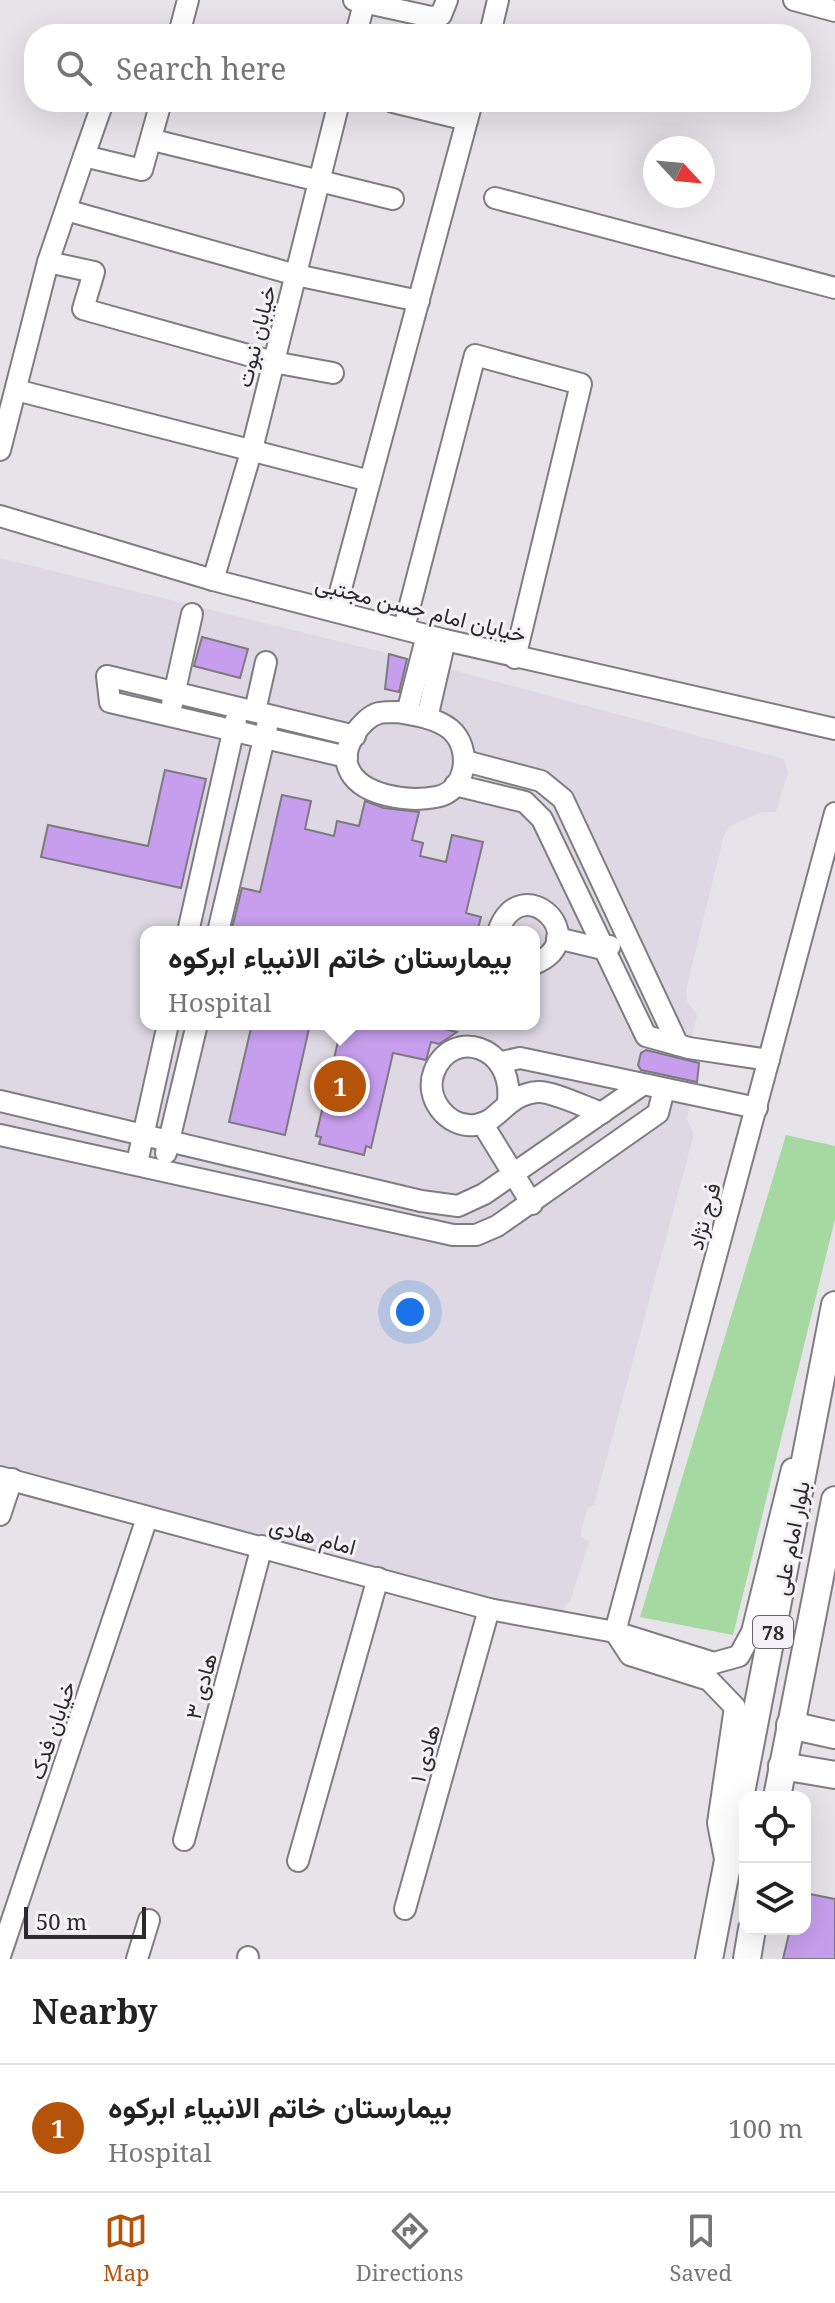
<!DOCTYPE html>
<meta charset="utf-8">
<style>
:root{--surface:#fff;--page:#f2f2f2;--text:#222;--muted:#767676;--line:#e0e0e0;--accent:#b45309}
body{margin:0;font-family:"Noto Serif",Vazirmatn,serif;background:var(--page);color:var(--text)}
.controls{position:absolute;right:24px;bottom:24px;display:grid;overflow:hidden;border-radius:16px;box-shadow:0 8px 32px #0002}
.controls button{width:72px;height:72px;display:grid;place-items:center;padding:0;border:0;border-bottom:2px solid var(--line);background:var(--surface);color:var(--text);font:40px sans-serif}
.compass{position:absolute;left:643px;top:136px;width:72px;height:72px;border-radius:50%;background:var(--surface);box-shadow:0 8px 32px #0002;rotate:116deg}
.scale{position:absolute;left:24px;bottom:20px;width:122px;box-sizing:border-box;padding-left:8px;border:4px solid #2b2b2c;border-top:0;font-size:22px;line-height:28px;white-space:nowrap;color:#2b2b2c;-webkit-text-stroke:6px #f4f2f6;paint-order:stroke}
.you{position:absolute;left:410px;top:1312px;width:28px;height:28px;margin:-20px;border:6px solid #fff;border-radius:50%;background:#1a73e8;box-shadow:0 0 0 12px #1a73e833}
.badge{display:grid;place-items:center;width:52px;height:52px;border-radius:50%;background:var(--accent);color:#fff;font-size:26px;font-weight:700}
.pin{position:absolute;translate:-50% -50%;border:4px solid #fff;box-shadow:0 2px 8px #0006}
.popup{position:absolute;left:140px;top:926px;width:400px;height:104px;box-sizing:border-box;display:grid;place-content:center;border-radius:16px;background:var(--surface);filter:drop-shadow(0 2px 6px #0005);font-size:26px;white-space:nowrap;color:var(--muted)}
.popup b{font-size:30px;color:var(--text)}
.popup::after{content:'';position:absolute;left:50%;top:100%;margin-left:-16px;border:16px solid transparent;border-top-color:var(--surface)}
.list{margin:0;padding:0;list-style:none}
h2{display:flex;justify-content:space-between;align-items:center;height:104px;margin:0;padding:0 32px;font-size:34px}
h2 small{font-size:26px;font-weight:400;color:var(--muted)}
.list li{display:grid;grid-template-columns:52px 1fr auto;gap:24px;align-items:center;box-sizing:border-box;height:128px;padding:0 32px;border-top:2px solid var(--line)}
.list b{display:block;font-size:30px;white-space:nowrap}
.list p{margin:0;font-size:26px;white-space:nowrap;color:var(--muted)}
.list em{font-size:26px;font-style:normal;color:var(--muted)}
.icon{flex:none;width:44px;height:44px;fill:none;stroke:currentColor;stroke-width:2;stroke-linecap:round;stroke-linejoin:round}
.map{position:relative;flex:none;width:835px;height:1959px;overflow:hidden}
.search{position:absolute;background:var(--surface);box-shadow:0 8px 32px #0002;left:24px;right:24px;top:24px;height:88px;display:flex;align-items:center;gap:20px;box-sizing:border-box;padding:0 28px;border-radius:32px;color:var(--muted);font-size:30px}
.sheet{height:232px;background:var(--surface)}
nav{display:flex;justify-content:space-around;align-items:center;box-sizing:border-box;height:112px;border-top:2px solid var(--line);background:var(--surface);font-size:22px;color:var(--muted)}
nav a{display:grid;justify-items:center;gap:4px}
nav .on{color:var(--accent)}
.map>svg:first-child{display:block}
</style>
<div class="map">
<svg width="835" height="1959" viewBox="0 0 835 1959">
<rect width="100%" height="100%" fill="#e6e4e8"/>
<!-- built -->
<path fill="#ddd8e3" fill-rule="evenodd" d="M0,558L414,660L446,679L449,669L784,759L788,773L776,812H762L730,826L724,835L686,990L687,1001L697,1015L687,1059L699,1062L701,1068L694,1081L682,1079L677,1098L690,1102L687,1120L694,1134L594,1505L588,1507L580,1535L589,1542L570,1601L560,1613L545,1616L0,1465ZM146,932H534V1024H146Z"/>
<!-- green -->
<path fill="#a6d9a1" d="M786,1135L835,1146V1219L733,1635L640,1617Z"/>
<!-- building -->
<g fill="#c79eed" stroke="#7c7a7e" stroke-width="2">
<path d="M202,637L248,649L240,678L194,666Z"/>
<path d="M389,654L407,659L399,692L385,689Z"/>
<path d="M165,770L206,779L181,888L41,857L48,825L148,846Z"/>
<path d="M282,795L311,801L305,829L334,836L337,821L359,826L365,801L384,808L419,812L412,840L423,843L420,856L446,862L452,835L483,842L466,913L481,917L477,932H231L242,888L260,892Z"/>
<path d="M252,1024H310L285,1135L229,1122Z"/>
<path d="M342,1024H440V1028L457,1032L439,1044L431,1042L426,1060L393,1053L371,1148L366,1146L364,1155L319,1144L321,1137L316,1136Z"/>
<path d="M646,1050L699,1063L697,1082L641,1070L638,1065L641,1053Z"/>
<path d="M805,1893L835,1899V1959H783L790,1929H805Z"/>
</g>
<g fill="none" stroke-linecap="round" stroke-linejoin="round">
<defs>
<g id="minor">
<path d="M354,0L431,17L441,15L447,0"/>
<path d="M794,0L835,11"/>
<path d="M179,34L188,0"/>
<path d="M356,34L365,0"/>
<path d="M490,34L498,0"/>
<path d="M161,102L142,170L84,156L48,262L94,272L83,309L273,362L333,373"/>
<path d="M393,102L467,120"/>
<path d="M153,140L393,199"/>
<path d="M84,156L103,102"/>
<path d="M495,198L835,288"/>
<path d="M66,210L296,275L419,301"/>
<path d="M16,390L370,481"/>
<path d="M0,450L48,262"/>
<path d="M0,516L213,580L445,640L835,729"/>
<path d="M213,580L252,449L339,102"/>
<path d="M335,611L472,102"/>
<path d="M404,628L475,355L581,384L515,658"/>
<path d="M172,704L192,614"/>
<path d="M255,711L266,662"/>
<path d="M398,712C416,715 436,718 450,729C473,748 467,792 436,797C410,802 359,797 348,767C341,748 361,718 379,713C385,712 392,712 398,712Z"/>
<path d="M407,713L427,635"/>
<path d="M427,718L445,640"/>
<path d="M347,757L110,702L107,676L355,736"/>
<path d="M465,761L541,781L563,799L678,1045"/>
<path d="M455,785L525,802L542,819L646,1036L689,1048L769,1060"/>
<path d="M188,932L236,719"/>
<path d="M218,932L267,726"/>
<path d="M498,932C521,866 596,939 534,964"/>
<path d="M557,938L603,949L610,946"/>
<path d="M502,1062L520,1058L757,1108"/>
<path d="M0,1101L421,1201L458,1206L484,1194L642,1085"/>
<path d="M508,1101C514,1045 451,1027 434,1072C424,1098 447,1128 475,1125C499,1123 506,1094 538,1092C552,1091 587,1108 602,1113"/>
<path d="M482,1123L532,1204"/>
<path d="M0,1135L453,1235H476L497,1226L658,1113L664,1089"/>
<path d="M166,1153L197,1024"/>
<path d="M137,1163L168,1024"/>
<path d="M0,1477L489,1609L615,1632L835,813"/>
<path d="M0,1515L12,1479"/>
<path d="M184,1840L262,1546"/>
<path d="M725,1859L718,1823L735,1707L709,1680L630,1655L615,1632L714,1663L739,1656L752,1632L792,1469"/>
<path d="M298,1861L378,1578"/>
<path d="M405,1909L489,1609"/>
<path d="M0,1956L147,1518"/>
<path d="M137,1959L149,1920"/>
<path d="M248,1959V1957"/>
</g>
<g id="major">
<path d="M790,1725L835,1735"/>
<path d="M782,1766L835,1775"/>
<path d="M777,1797L835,1500"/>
<path d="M709,1959L835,1305"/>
<path d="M747,1959L752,1929"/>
</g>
</defs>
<!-- minor casing -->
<use href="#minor" stroke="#7f7d81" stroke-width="24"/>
<!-- major casing -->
<use href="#major" stroke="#7f7d81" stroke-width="30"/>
<!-- minor -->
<use href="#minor" stroke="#fff" stroke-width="20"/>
<!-- major -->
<use href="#major" stroke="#fff" stroke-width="26"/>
</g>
<g text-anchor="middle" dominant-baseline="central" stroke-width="6" stroke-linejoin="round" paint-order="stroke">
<!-- shield labels -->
<rect fill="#f4f2f6" stroke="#676769" stroke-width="2" x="753" y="1616" width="40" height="32" rx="6"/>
<g font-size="20" font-weight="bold" fill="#2b2b2c">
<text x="773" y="1632">78</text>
</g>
<!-- street labels -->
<g font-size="22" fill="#2b2b2c" stroke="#f4f2f6">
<text transform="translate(255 336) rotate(-76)">خیابان نبوت</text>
<text transform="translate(421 608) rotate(14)">خیابان امام حسن مجتبی</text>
<text transform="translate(703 1216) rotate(-74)">فرج نژاد</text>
<text transform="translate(313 1535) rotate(15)">امام هادی</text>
<text transform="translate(790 1538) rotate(-79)">بلوار امام علی</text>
<text transform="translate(200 1686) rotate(-75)">هادی ۳</text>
<text transform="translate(51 1730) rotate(-71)">خیابان فدک</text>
<text transform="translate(424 1753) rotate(-74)">هادی ۱</text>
</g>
</g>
</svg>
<div class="controls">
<button><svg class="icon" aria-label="locate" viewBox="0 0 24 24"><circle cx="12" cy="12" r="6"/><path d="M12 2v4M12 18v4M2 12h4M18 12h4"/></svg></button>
<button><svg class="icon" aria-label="layers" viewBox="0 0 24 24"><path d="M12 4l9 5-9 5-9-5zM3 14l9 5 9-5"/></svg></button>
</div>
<svg class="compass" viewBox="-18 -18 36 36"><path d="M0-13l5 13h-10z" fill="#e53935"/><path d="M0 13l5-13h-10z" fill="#767676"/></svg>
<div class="scale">50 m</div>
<div class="you"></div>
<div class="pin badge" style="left:340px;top:1086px">1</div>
<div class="popup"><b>بیمارستان خاتم الانبیاء ابرکوه</b>Hospital</div>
<div class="search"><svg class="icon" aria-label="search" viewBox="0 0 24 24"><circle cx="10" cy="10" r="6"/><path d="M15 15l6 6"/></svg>Search here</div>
</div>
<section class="sheet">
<h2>Nearby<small></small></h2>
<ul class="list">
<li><span class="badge">1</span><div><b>بیمارستان خاتم الانبیاء ابرکوه</b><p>Hospital</p></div><em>100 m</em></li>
</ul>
</section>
<nav>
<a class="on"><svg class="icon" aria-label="map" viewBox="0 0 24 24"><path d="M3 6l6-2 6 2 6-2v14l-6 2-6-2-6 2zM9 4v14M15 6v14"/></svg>Map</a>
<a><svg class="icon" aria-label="directions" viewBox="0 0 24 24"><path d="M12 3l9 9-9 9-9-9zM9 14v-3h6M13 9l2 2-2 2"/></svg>Directions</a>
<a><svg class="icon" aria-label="saved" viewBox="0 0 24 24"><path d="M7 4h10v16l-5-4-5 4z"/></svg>Saved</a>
</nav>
